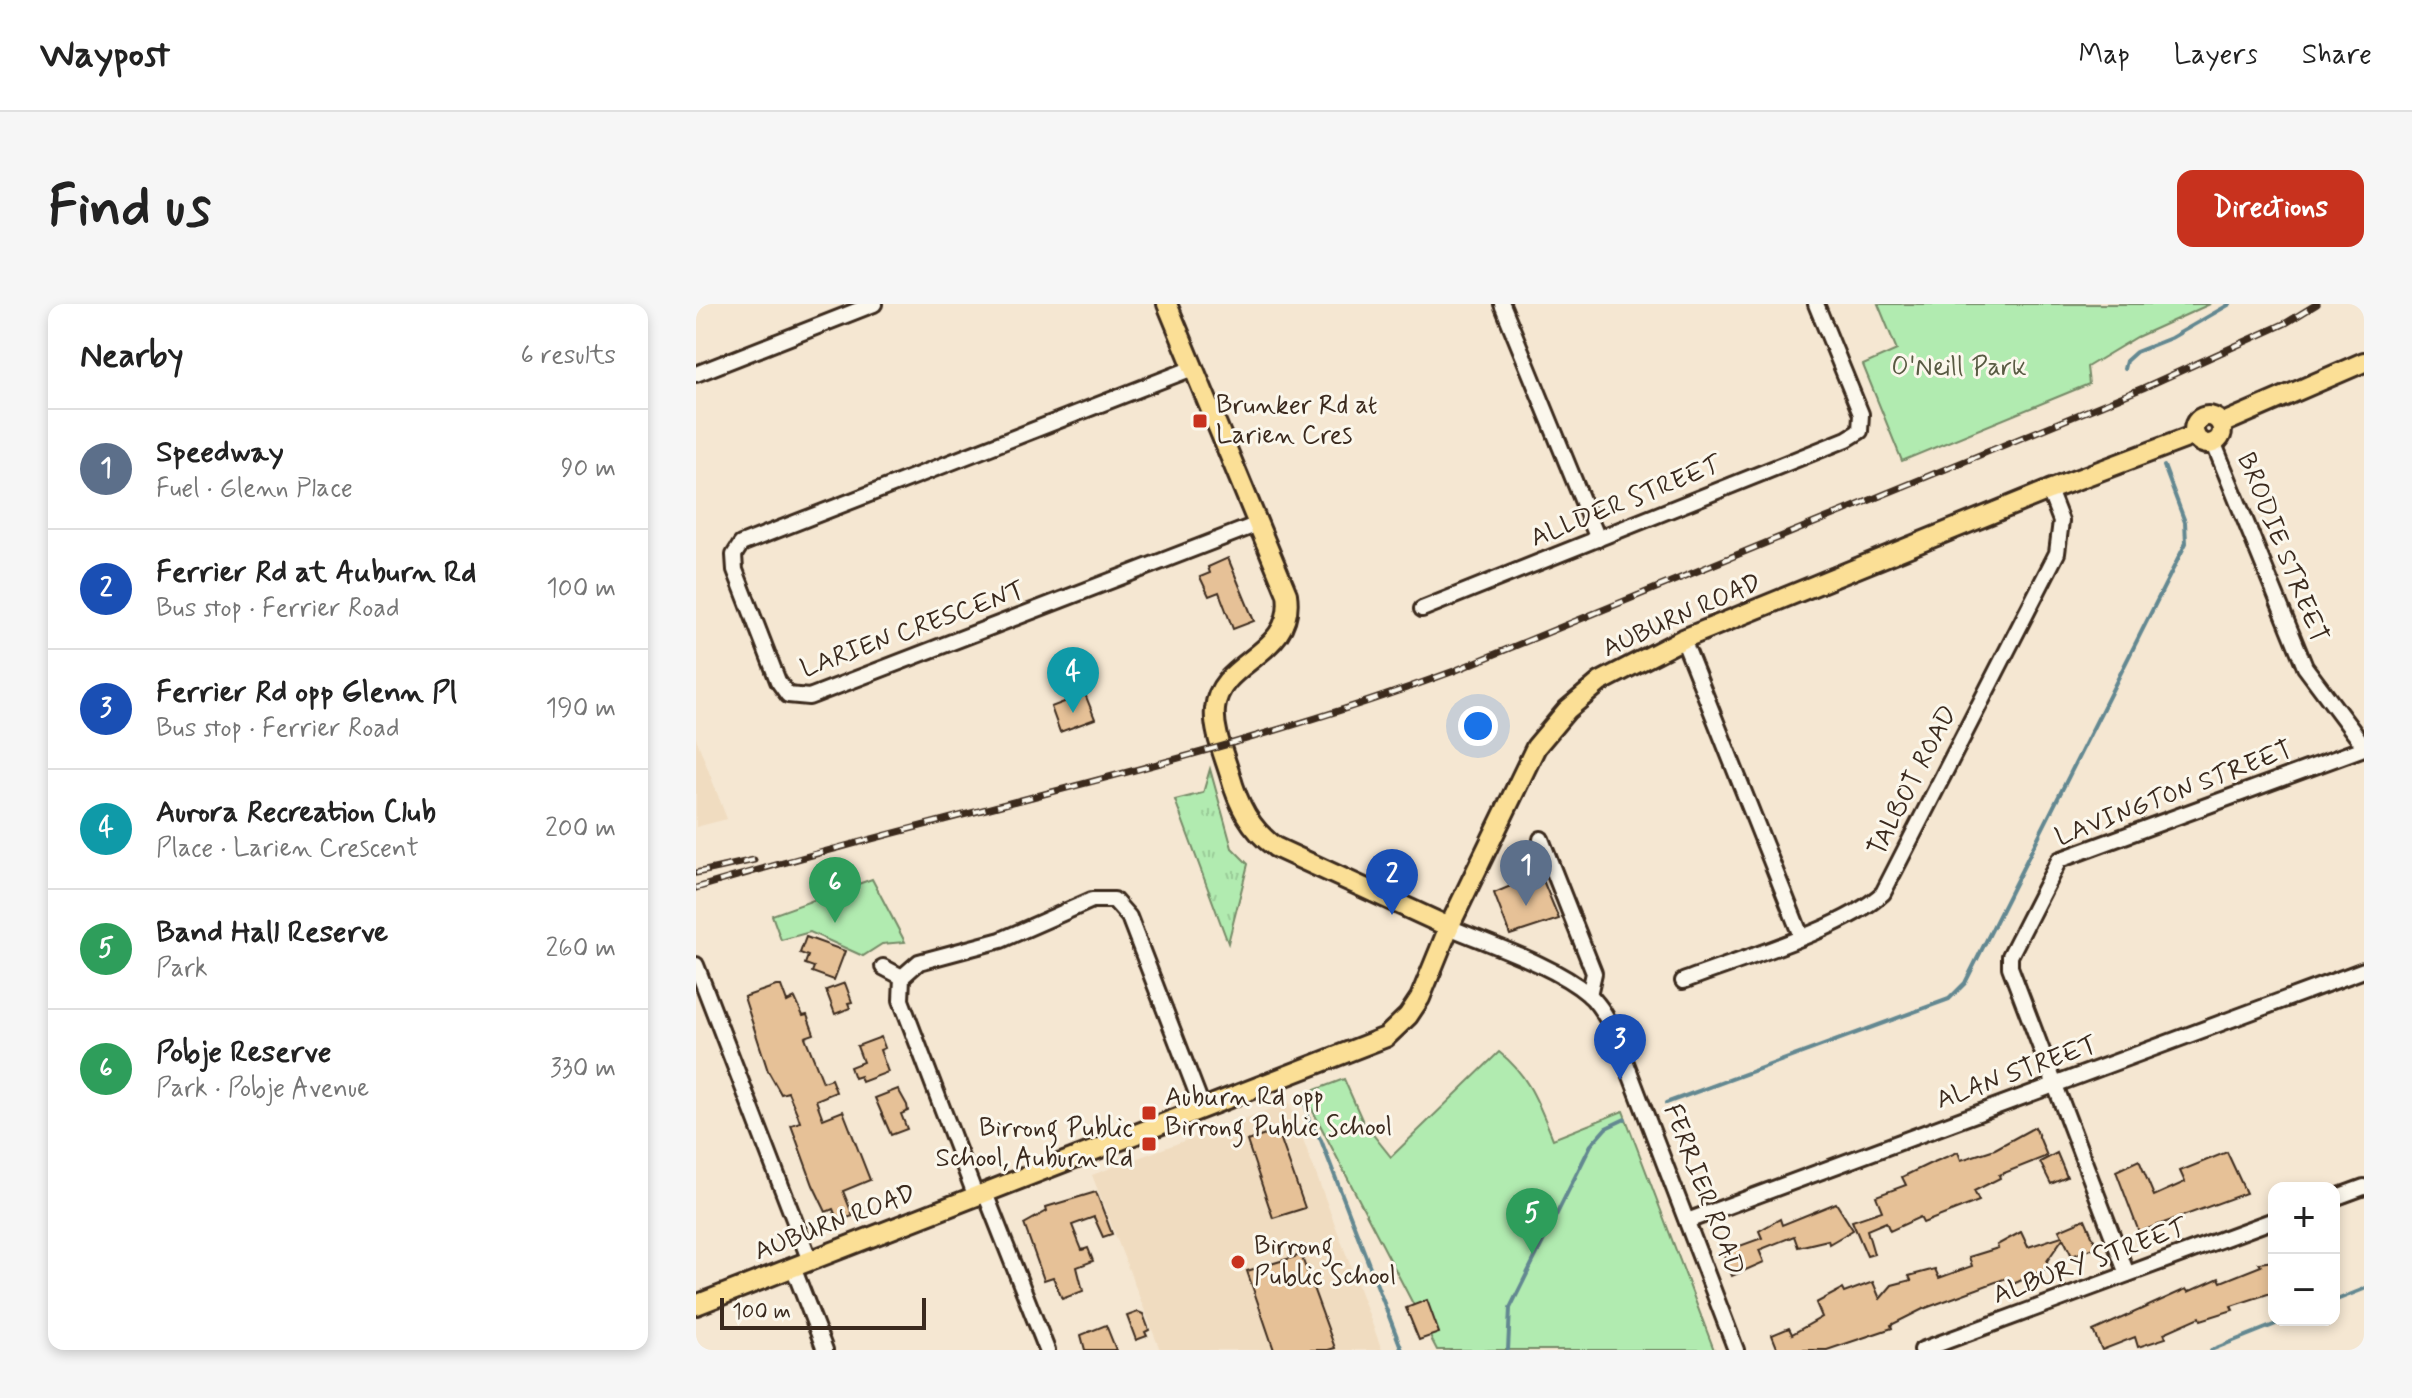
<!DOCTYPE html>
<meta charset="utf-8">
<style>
:root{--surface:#fff;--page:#f6f6f6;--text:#222;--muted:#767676;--line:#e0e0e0;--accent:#c8321e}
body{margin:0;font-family:Mynerve,sans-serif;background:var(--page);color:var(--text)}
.controls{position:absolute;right:24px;bottom:24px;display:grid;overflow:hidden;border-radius:16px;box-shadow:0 4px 12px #0003}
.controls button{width:72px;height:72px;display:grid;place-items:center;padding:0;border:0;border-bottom:2px solid var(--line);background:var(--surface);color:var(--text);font:40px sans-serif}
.scale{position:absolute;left:24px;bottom:20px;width:206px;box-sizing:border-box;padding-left:8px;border:4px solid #3b2a1e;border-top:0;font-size:22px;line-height:28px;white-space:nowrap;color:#3b2a1e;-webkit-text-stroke:6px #fbf7ec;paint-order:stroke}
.you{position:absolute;left:782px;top:422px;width:28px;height:28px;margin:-20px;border:6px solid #fff;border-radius:50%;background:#1a73e8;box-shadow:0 0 0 12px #1a73e833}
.badge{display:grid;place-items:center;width:52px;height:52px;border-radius:50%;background:var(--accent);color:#fff;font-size:26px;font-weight:700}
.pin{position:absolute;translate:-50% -66px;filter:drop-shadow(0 2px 4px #0008)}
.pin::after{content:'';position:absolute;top:42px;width:28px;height:24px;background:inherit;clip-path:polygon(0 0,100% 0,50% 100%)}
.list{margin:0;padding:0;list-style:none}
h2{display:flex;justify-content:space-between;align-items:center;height:104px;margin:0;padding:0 32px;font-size:34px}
h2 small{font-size:26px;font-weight:400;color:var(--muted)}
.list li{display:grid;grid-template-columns:52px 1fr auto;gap:24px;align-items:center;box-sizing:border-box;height:120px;padding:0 32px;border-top:2px solid var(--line)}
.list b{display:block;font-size:30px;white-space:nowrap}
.list p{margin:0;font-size:26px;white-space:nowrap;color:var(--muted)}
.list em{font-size:26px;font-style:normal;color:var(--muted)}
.map{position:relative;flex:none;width:1668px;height:1046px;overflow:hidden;border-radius:16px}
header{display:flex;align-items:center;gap:48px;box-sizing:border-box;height:112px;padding:0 40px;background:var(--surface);border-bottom:2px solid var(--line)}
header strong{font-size:38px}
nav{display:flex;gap:44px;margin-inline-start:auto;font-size:28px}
.intro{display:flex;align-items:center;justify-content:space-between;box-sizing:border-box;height:192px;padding:0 48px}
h1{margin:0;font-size:56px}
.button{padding:20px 36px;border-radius:16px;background:var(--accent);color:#fff;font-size:28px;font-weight:700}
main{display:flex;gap:48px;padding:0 48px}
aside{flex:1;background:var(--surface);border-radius:16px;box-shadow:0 4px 12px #0003}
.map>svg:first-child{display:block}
</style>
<header>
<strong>Waypost</strong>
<nav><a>Map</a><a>Layers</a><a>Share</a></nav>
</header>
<div class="intro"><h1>Find us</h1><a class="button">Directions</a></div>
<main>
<aside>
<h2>Nearby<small>6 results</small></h2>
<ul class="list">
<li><span class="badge" style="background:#5c6f8a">1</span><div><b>Speedway</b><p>Fuel · Glenn Place</p></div><em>90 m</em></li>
<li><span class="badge" style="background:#1a4fb4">2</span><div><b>Ferrier Rd at Auburn Rd</b><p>Bus stop · Ferrier Road</p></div><em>100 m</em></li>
<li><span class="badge" style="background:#1a4fb4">3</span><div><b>Ferrier Rd opp Glenn Pl</b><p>Bus stop · Ferrier Road</p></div><em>190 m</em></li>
<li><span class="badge" style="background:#0f9aa8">4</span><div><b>Aurora Recreation Club</b><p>Place · Larien Crescent</p></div><em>200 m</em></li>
<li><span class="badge" style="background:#2e9e5b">5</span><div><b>Band Hall Reserve</b><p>Park</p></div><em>260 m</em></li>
<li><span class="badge" style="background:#2e9e5b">6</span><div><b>Pobje Reserve</b><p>Park · Pobje Avenue</p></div><em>330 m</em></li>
</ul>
</aside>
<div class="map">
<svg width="1668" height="1046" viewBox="0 0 1668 1046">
<defs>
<pattern id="grass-tufts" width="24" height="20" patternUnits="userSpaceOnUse" patternTransform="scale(2)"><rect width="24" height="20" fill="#b1ebb0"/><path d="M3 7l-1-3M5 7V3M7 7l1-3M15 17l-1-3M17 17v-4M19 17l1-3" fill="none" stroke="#99ca97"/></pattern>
</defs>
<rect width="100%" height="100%" fill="#f5e7d2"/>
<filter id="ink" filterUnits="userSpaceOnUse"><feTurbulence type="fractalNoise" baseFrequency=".0125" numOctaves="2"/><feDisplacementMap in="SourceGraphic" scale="16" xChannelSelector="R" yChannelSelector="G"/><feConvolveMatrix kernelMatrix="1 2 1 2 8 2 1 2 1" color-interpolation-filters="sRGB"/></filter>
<g filter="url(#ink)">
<!-- built -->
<g fill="#f0dcc0">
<path d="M0,434L31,515L0,523Z"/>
<path d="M593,798L686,1046H464L396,871Z"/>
</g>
<!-- grass -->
<path fill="url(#grass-tufts)" stroke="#768a67" stroke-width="2" d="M514,465L536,544L552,560L532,639L479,496L507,489Z"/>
<!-- park -->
<g fill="#b1ebb0" stroke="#768a67" stroke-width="2">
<path d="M1182,0H1514L1441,33L1391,63L1393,80L1206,157L1167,61L1201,46Z"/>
<path d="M176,575L209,638L186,640L167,652L114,628L85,636L76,611Z"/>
<path d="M803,748C833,771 843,801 857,835L927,807L1018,1046H741L608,790L648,775L667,818L695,853Z"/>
</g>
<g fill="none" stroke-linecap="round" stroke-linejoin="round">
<!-- stream -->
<g stroke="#638891" stroke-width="4">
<path d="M1428,65L1430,57L1440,48L1475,34L1534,0"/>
<path d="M609,796L613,817L625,836L706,1046"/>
<path d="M970,799L1253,695L1269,679L1490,239L1489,218L1468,162"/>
<path d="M1638,997L1668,985"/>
<path d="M812,1046L814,1004L895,841L910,824L929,815"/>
<path d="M1515,1046L1590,1016"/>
</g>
</g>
<!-- building -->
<g fill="#e6c197" stroke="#3b2a1e" stroke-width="2">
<path d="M532,254L558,317L537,325L523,288L513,292L504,273L514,269L512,263Z"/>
<path d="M389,390L399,415L364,428L355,403Z"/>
<path d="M839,557L863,615L814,631L798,589L822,579L817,566Z"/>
<path d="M110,633L149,647L138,676L116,668L118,663L109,660L112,652L104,649Z"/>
<path d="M149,679L156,698L152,699L154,704L139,710L130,686Z"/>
<path d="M80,682H85L91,698L99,694L107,712L111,711L118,730L109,733L127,778L135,775L140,788L120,796L127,815L147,807L174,876L147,887L157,912L142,917L137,905L130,908L117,881L95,821L104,818L101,809L92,788L85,790L72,767L48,693Z"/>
<path d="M185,733L189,744L184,746L192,768L166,778L164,772L158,774L154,763L167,758L161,742Z"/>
<path d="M202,785L211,801L212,807L205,810L211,825L195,831L179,794Z"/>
<path d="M1339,823L1351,852L1303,871L1304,874L1278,887L1283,897L1227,919L1224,913L1194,927L1190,918L1171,926L1178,950L1171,952L1156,917L1186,907L1180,892L1210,881L1206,873L1233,860L1262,848L1265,856L1299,845Z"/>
<path d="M582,827L609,904L577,914L551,837Z"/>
<path d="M1531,848L1550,889L1443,928L1420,867L1443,856L1458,892L1489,878L1484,867Z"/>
<path d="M1361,849L1371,873L1355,880L1344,858Z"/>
<path d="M400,888L416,930L407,933L398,913L376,921L386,946L392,944L397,957L381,963L387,987L366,995L357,973L348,976L328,920L351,907L350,903Z"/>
<path d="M1140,899L1157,926L1133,940L1132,936L1102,943L1098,932L1063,946L1068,958L1036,972L1027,948L1066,934L1063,927L1084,915L1086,921Z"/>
<path d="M1389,915L1401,943L1376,952L1367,934L1351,957L1352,964L1315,981L1313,973L1227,1005L1195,1021L1196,1024L1131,1046H1082L1076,1031L1093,1024L1096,1030L1126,1013L1120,999L1146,985L1148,989L1177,978L1184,995L1196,981L1215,976L1213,972L1239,965L1243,974L1276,962L1273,953L1302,944L1301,941L1325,928L1332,943L1366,932L1363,926Z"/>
<path d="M605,951L639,1044L632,1046H578L551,967Z"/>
<path d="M1578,957V988L1535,1002L1537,1006L1505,1016L1504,1013L1468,1029L1470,1034L1442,1043L1439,1033L1406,1046L1397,1027L1490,985L1492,988L1523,974L1525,978L1565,962L1563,959Z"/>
<path d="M731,996L743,1029L723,1036L710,1004Z"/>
<path d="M442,1008L447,1010L453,1026L449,1028L451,1032L440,1036L431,1012Z"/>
<path d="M410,1021L420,1046H389L385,1031Z"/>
</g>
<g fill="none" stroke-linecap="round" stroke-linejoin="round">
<defs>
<g id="minor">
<path d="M806,0L902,235"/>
<path d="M497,64L45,240L38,251L39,266L82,377L92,391L113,393L562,220"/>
<path d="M0,70L178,0"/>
<path d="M1518,140L1609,363L1668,442"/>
<path d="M726,305L1151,135L1164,127L1165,110L1120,0"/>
<path d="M987,335L1105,632"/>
<path d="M845,535L898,669L893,691"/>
<path d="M753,623C795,641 858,661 892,690C903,699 910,713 917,725L1040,1046"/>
<path d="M0,661L114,957"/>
<path d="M187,663L206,673"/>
<path d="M987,677C1039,657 1149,625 1187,589L1361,249L1365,217L1353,186"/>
<path d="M289,889L351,1046"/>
<path d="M280,893L205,696L206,673L223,658L305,636L396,596H418L433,613L507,805"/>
<path d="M1638,894L1668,883"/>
<path d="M991,917L1668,666"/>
<path d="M97,963L129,1046"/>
<path d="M1431,970L1314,663V652L1363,556L1668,444"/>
<path d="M1226,1046L1578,916"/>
</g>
<g id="major">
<path d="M471,0L591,290C600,352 523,355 519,405C517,426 528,451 534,471C542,500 554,525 579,543L753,623"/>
<circle cx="1512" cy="126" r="14"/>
<path d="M1525,120L1668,58"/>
<path d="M0,1001L690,733L712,712L724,694L753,623L840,443L871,406L904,378L987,335L1353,186L1499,131"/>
</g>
</defs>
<!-- minor casing -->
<use href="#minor" stroke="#3b2a1e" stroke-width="20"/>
<!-- major casing -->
<use href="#major" stroke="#3b2a1e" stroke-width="24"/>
<!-- minor -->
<use href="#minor" stroke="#fbf7ec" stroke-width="14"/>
<!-- major -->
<use href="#major" stroke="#fbdf96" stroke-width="18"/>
<defs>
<g id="rail">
<path d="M0,569L58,556"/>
<path d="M0,584C252,508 511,459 758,367L1447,84L1590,19L1621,0"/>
</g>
</defs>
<!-- rail casing -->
<use href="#rail" stroke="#3b2a1e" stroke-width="7"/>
<!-- rail -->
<use href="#rail" stroke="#fbf7ec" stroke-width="4" stroke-dasharray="12" stroke-linecap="butt"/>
</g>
</g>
<!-- markers -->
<g fill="#c8321e" stroke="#fbf7ec" stroke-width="3">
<rect x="496" y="109" width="16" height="16" rx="4"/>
<rect x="445" y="801" width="16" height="16" rx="4"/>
<rect x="445" y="832" width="16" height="16" rx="4"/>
<circle cx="542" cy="958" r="8"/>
</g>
<g text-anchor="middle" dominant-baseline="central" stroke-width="6" stroke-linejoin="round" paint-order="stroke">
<!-- park labels -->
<g font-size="26" fill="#585a42" stroke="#fbf7ec">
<text x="1263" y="64">O'Neill Park</text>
</g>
<!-- poi labels -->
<g font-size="26" fill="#3b2a1e" stroke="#fbf7ec" text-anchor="start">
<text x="520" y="102">Brunker Rd at<tspan x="520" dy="30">Larien Cres</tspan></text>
<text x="469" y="794">Auburn Rd opp<tspan x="469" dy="30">Birrong Public School</tspan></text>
<text x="437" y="825" text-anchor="end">Birrong Public<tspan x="437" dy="30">School, Auburn Rd</tspan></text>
<text x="558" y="943">Birrong<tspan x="558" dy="30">Public School</tspan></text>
</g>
<!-- street labels -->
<g font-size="26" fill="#3b2a1e" stroke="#fbf7ec">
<text transform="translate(930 198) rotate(-22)">ALLDER STREET</text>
<text transform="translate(1586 244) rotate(68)">BRODIE STREET</text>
<text transform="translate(986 312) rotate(-24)">AUBURN ROAD</text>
<text transform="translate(217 326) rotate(-20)">LARIEN CRESCENT</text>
<text transform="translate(1217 477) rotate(-63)">TALBOT ROAD</text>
<text transform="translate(1478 490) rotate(-21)">LAVINGTON STREET</text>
<text transform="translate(1321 769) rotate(-20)">ALAN STREET</text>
<text transform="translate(1007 886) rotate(69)">FERRIER ROAD</text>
<text transform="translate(139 919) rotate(-21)">AUBURN ROAD</text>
<text transform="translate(1394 958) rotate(-20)">ALBURY STREET</text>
</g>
</g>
</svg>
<div class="controls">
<button>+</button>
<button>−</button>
</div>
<div class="scale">100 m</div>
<div class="you"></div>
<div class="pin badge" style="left:830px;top:602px;background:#5c6f8a">1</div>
<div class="pin badge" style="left:696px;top:611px;background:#1a4fb4">2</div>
<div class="pin badge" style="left:924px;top:776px;background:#1a4fb4">3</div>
<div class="pin badge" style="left:377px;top:409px;background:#0f9aa8">4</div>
<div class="pin badge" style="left:836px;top:950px;background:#2e9e5b">5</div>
<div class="pin badge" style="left:139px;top:619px;background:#2e9e5b">6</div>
</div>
</main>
